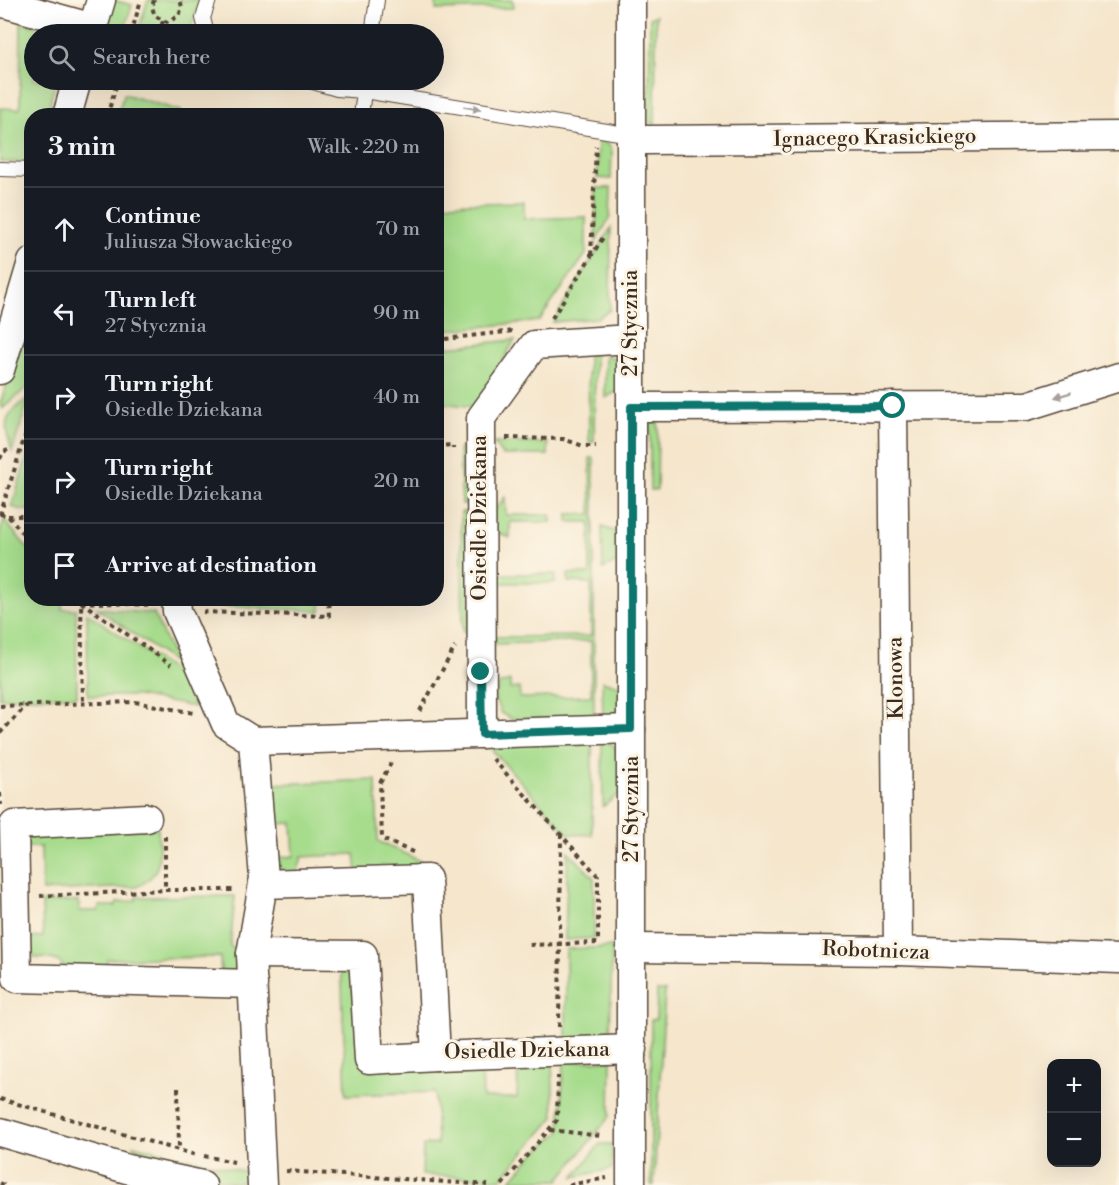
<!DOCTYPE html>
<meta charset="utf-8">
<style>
:root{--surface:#171b24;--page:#242831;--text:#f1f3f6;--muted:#9ea1a6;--line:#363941}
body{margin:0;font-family:"Libre Bodoni",serif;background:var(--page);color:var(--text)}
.controls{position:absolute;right:18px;bottom:18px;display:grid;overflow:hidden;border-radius:12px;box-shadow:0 6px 24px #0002}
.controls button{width:54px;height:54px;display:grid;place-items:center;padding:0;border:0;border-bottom:2px solid var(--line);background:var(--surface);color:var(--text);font:30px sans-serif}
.stop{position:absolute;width:18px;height:18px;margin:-14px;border:4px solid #0f766e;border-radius:50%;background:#fff}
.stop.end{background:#0f766e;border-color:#fff;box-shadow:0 2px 6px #0008}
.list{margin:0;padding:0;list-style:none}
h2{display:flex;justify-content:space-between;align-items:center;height:78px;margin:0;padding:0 24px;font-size:26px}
h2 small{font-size:20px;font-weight:400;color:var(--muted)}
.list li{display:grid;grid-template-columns:39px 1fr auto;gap:18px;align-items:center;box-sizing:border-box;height:84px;padding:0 24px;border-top:2px solid var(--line)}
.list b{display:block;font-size:22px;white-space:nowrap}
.list p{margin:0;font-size:20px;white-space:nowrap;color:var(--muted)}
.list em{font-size:20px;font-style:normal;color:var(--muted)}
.icon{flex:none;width:33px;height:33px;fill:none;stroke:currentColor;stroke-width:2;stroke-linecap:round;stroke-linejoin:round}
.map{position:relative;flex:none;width:1119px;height:1185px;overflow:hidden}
.search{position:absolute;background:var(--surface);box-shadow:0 6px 24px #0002;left:24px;top:24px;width:420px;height:66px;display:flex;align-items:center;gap:15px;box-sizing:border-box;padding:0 21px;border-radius:33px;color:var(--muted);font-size:22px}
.panel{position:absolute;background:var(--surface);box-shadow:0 6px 24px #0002;left:24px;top:108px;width:420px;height:498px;border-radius:24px}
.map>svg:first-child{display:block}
</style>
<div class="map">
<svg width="1119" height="1185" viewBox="0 0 1119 1185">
<rect width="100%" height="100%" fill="#fcf5e5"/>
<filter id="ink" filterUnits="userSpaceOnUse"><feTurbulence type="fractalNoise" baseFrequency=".0167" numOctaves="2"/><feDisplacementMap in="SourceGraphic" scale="12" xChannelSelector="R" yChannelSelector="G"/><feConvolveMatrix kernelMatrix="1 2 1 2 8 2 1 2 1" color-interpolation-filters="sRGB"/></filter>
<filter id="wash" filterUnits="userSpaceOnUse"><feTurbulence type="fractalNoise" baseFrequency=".008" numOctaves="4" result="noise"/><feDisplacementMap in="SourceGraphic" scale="24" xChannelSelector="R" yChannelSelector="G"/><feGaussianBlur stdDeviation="1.35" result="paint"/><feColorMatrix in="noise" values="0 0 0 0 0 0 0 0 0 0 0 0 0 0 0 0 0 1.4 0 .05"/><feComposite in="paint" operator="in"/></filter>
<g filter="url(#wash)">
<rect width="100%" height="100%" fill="#f5e6cc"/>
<!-- green -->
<g fill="#a6dc8c" stroke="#708355" stroke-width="1.5">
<path d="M113,0L132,5L123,34H102Z"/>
<path d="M148,0H200L189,34H154L138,31Z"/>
<path d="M436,0H513L514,8L436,10Z"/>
<path d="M656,15L655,125L649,122L650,18Z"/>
<path d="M21,23L62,31L61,34H34V80H56L47,115L32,116L31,162H0V108L20,109Z"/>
<path d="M124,94L181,111L180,115H117Z"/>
<path d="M598,139L609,145L612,151L611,179L597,178Z"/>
<path d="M596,188H611L610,217L596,242Z"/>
<path d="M524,202V219L586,217V254L539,321L437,331V204Z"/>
<path d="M611,228L610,310L597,318L553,322Z"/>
<path d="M31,318V384L2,409L0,403Z"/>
<path d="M515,340L475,407L442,403L437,432V348Z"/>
<path d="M588,354H595L594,442H589Z"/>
<path d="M605,354L617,360L620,390L605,398Z"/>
<path d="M30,396L12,452C2,420 4,417 30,396Z"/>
<path d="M650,422H658L657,490H650Z"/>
<path d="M31,443V510H22L12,507Z"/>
<path d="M494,443H548V455H502Z"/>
<path d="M468,446L469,504H462L459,451L460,448Z"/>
<path d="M590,458H594V718L511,719L501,713L494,697L500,684L510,681V689L519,688L520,698L591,696V641L495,644L493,637L591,636V583L568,582V574H590V522H568V514H591Z"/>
<path d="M505,497L506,515H551V522H510V538L492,530V513Z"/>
<path d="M469,511L470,632H463L461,512Z"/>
<path d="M4,520L31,552L32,598L63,599L62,609H76L77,696L0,698V532Z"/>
<path d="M602,527L620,533L619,561L603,569Z"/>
<path d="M494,574H556L555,583H493Z"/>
<path d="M197,599H321V611L197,605Z"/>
<path d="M97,608L154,614L176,664Z"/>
<path d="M87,613L180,675L194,707L138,696H88Z"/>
<path d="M602,681L620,686L617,712L603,718Z"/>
<path d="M602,739C626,746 620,772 621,792L603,807Z"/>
<path d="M484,741L588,742L592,745V835L568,834Z"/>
<path d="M376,780L378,841L425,863V872L357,871L355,854L302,857L297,874H282L276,858L294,856L292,823L274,824L272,784Z"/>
<path d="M158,828C159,855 165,873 137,887L42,891L41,847H24L27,836Z"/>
<path d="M568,851L594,878V938L565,940Z"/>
<path d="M235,896L230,947L245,950C240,963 236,973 221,973L220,957L107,959L106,976L67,973C59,955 49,960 33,957L27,938L43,937L42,902L78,901L80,911H98L99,906H116L117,902L135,901L137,897Z"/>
<path d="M612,947L610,1042L566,1044V949Z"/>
<path d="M341,960H350L364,1065L460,1061L461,1074L482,1073L483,1098H517L518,1063H552L554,1117L501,1179L422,1175L423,1145L437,1144L435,1092L346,1095Z"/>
<path d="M657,991H665L654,1185H651V1020L656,1019Z"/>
<path d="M611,1060L610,1116L559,1180H511L533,1155L560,1132L564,1062Z"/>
<path d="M600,1144H612V1169L574,1177Z"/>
<path d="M133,1145L251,1173L247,1180L235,1183L144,1164Z"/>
</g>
</g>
<g filter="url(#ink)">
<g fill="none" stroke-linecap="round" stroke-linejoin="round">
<defs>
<g id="lane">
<path d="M207,34L203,18L209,0"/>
<path d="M372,34L377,0"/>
<path d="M306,80L337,89L364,91L361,116"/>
<path d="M365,80L364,91L631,135"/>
<path d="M0,169L32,170"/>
</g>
<g id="street">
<path d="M631,0V1185"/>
<path d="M0,2L93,28"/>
<path d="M91,34L101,0"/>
<path d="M67,116L77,80"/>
<path d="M631,135L645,140L1119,136"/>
<path d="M0,370L32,262"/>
<path d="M893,406L898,951"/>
<path d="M631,407L1027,406L1119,377"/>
<path d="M176,598L177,611L226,724L253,741L631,729"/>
<path d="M482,734L481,418L534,345L631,339"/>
<path d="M253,741L264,878L251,954L262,1185"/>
<path d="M147,818L14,825L17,978L253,984"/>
<path d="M263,884L427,879L436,1056L633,1049"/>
<path d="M633,948L898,951L1119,959"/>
<path d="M251,954L363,955L369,1060L436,1056"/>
<path d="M0,1132L127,1169L202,1185"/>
</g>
</defs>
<!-- lane casing -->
<use href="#lane" stroke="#574638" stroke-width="16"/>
<!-- street casing -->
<use href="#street" stroke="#574638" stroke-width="31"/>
<!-- path -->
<g stroke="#574638" stroke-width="4" stroke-dasharray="4.5 4.5" stroke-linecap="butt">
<path d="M154,0L152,7L155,16L167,22L179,16L182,7L180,0"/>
<path d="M132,32L143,34"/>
<path d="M131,34L141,0"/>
<path d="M159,34L163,21"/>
<path d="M107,116L118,80"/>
<path d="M591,255L596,146"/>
<path d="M552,318L604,236"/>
<path d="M436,340L513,331"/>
<path d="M506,438L563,439L583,446H596"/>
<path d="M436,446L453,445V449"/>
<path d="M0,459L3,452L8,450"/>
<path d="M0,514L8,516L32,544"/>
<path d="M0,515L32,414"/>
<path d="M8,516H32"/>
<path d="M78,598L81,602L83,702"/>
<path d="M81,602L171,665"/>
<path d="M81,602L152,605"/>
<path d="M203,612L329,616L328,598"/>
<path d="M0,706L135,702L194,713"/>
<path d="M420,711L455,647"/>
<path d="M0,733L27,705"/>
<path d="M493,759L598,876V943L527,945"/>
<path d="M391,763L380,783L382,839L415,853"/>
<path d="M0,793L1,805"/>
<path d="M165,836V890H235"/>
<path d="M40,896L165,890"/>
<path d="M559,1027L561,835"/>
<path d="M178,1088L179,1151"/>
<path d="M0,1099L196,1155"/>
<path d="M550,1130L602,1136"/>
<path d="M204,1156L234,1162"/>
<path d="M286,1171L489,1185"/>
<path d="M0,1183L4,1185"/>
<path d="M502,1185L557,1120L558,1076"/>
<path d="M569,1185L607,1178"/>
</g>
<!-- lane -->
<use href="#lane" stroke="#fff" stroke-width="14"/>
<!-- street -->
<use href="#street" stroke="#fff" stroke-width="28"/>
</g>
<!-- one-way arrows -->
<defs><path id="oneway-solid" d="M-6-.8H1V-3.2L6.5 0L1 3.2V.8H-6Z" transform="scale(1.5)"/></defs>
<g fill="#a79f9a">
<use href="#oneway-solid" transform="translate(472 108) rotate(9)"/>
<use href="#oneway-solid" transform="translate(1063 395) rotate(163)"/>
</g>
</g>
<g fill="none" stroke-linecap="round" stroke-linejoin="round" filter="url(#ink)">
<!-- route -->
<path stroke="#0f766e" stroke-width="8" d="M481,672L482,734L631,729V407L893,406"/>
</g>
<g text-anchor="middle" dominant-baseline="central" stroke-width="6" stroke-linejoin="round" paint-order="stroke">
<!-- street labels -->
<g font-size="21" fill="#3b2a1e" stroke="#fcf5e5">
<text transform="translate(875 138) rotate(-1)">Ignacego Krasickiego</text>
<text transform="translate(631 323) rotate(-90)">27 Stycznia</text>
<text transform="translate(480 518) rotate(-90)">Osiedle Dziekana</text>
<text transform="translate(896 678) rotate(-91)">Klonowa</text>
<text transform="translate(632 809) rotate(-90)">27 Stycznia</text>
<text transform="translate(876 951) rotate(2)">Robotnicza</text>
<text transform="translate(527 1051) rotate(-1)">Osiedle Dziekana</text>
</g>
</g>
</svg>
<div class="controls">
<button>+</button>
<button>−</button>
</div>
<div class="stop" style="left:893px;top:406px"></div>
<div class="stop end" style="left:481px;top:672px"></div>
<div class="search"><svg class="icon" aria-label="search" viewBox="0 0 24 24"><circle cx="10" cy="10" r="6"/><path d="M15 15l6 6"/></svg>Search here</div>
<section class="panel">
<h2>3 min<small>Walk · 220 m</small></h2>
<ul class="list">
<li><svg class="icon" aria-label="ahead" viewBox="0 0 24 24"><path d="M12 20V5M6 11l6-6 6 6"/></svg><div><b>Continue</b><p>Juliusza Słowackiego</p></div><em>70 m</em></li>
<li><svg class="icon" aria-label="left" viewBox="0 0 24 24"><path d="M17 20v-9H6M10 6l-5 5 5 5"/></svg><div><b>Turn left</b><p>27 Stycznia</p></div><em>90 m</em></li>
<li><svg class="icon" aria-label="right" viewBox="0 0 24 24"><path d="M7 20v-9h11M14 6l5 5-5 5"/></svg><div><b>Turn right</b><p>Osiedle Dziekana</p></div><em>40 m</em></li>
<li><svg class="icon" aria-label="right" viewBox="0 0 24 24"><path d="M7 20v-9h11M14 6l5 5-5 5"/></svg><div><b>Turn right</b><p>Osiedle Dziekana</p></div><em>20 m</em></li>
<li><svg class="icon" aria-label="arrive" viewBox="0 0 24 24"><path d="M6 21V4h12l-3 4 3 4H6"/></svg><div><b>Arrive at destination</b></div></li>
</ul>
</section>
</div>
